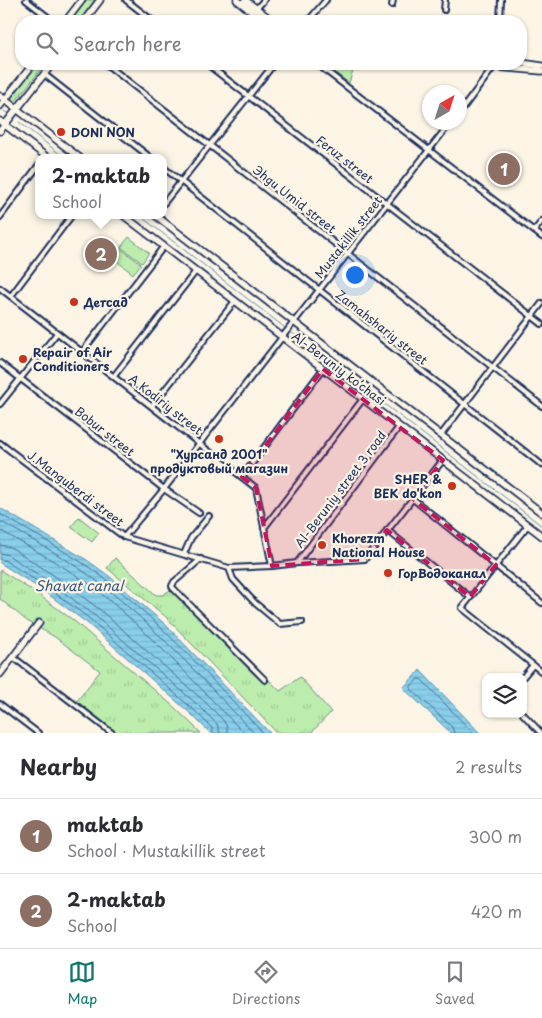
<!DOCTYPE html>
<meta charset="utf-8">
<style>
:root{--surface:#fff;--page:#f7f7f7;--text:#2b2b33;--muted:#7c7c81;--line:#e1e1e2;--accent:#0f766e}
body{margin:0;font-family:"Playpen Sans",sans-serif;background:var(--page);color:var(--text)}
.controls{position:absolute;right:15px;bottom:15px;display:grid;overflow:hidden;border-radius:10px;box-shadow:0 1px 4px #0004}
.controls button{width:45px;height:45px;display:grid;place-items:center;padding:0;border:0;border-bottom:1px solid var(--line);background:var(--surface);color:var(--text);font:25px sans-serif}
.compass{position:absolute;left:422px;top:85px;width:45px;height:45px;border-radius:50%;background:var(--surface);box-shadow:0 1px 4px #0004;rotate:39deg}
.you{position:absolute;left:354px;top:274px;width:18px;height:18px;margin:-12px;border:4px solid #fff;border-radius:50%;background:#1a73e8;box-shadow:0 0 0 8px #1a73e833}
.badge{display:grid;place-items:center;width:32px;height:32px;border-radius:50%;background:var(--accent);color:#fff;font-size:16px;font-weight:700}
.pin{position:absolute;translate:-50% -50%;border:2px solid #fff;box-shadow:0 1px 5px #0006}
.popup{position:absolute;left:35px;top:154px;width:132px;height:65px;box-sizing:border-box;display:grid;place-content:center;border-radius:10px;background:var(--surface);filter:drop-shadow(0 1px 4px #0005);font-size:16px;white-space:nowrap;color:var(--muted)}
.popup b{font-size:19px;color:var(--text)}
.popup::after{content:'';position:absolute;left:50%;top:100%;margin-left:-10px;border:10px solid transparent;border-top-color:var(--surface)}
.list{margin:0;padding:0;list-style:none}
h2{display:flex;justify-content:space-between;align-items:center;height:65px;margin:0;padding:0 20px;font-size:21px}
h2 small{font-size:16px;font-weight:400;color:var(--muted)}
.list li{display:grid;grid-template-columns:32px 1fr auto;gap:15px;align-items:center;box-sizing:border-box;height:75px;padding:0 20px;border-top:1px solid var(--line)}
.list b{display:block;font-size:19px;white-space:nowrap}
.list p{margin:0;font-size:16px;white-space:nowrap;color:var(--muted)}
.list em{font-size:16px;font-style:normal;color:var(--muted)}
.icon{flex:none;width:28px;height:28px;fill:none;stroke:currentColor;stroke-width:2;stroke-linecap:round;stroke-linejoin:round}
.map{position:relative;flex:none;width:542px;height:733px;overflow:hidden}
.search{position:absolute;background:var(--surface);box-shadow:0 1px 4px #0004;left:15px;right:15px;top:15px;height:55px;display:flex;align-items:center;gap:12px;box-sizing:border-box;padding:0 18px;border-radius:20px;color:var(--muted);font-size:19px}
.sheet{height:215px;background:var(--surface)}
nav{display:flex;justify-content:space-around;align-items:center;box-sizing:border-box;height:70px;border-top:1px solid var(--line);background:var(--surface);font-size:14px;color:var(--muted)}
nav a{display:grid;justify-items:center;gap:2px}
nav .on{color:var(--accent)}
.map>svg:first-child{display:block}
</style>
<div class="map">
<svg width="542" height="733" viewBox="0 0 542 733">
<defs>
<pattern id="grass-tufts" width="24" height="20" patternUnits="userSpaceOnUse" patternTransform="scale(1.25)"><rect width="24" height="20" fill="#bcedac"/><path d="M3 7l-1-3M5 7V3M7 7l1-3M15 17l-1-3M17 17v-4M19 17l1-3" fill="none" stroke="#a1cc96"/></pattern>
<pattern id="water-rules" width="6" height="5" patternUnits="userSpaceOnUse" patternTransform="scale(1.25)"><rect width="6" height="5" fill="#89cfea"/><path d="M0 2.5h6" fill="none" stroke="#76b2cb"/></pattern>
</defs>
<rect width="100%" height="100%" fill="#fcf5e5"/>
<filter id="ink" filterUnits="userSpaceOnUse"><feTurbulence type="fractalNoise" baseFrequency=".02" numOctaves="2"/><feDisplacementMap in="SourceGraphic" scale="10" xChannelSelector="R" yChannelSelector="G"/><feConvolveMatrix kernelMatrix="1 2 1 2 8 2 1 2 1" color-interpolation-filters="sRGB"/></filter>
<g filter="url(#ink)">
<!-- grass -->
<g fill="url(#grass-tufts)" stroke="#6c8e85">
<path d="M87,0H95L79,21H70Z"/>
<path d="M38,64H45L15,102L12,99V97Z"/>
<path d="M326,64H355L349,83L326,66Z"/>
<path d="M115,558L156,595H163L170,590L265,684L269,680L280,691L300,677L331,712L311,733H277L166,617L107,568Z"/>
<path d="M0,570L39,595L73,620L173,706L201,733H117L77,701L100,671L55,637L27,621L0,599Z"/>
</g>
<!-- garden -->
<g fill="#bcedac" stroke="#6c8e85">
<path d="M129,237L149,253L142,263L121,247Z"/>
<path d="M120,248L141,264L133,274L113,258Z"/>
<path d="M79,517L99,533L92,542L71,527Z"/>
</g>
<!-- water -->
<g fill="url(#water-rules)" stroke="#5d8fb2">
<path d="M0,508L87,560L109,576L166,625L270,733H210L191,714L87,623L45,592L0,563Z"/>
<path d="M420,670L480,733H451L403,688Z"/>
</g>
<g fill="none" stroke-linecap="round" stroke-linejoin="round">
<!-- shore -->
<g stroke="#476f96" stroke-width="1">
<path d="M0,514C35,535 72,554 104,578C162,623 212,680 263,733"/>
<path d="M0,521C34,541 70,560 101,584C157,628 205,682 254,733"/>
<path d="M0,530C32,549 67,567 97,590C150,633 196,684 244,733"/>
<path d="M0,545L6,546L12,548L56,577L99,609L204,701L223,720L227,727V733"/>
<path d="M0,553L8,555L51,583L94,615L199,706L217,724L220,733"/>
<path d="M0,559L4,560L48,588L90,619L195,711L212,728L213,733"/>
<path d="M454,733L452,727L411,689V686L418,679H421L473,733"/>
</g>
<!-- stream -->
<g stroke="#5d8fb2" stroke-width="1">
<path d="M4,111L7,113"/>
<path d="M19,122L65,158"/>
<path d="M139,215L284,327"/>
<path d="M291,332L542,526"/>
</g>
<defs>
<g id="street">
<path d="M26,0L53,21"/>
<path d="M126,0L153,21"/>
<path d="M392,5L393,0"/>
<path d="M256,9L264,0"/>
<path d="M444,10L445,0"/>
<path d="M308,21L326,0"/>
<path d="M500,21L501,0"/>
<path d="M106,64L542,406"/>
<path d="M207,64L542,324"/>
<path d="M317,64L542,237"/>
<path d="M44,74L151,158"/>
<path d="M460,112L496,64"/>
<path d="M164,168L542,465"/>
<path d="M164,203L274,64"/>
<path d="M0,217L38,166"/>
<path d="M534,231L542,221"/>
<path d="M0,288L256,488L272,566"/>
<path d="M11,296L72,215"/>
<path d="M82,352L164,246"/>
<path d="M0,363L164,489L199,513"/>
<path d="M114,376L196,271"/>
<path d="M0,404L57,333"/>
<path d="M152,406L235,301"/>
<path d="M441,435L542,303"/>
<path d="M0,443L124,537L229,568L272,566L297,563L365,559L443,460"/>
<path d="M242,477L323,369"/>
<path d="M413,499L542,603"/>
<path d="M528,525L462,608L542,672"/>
<path d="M264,528L363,399"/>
<path d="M387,530L470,597"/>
<path d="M124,537L164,489L294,322L451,122"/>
<path d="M184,554L191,538L209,516"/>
<path d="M201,559L174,582L172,586L173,588L265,680"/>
<path d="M297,563L399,427"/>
<path d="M229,568L233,579L255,603L280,624L302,622"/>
<path d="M13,657L112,733"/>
<path d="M523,677L533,665"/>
<path d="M0,704L38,733"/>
<path d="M523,714L541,733"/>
</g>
<g id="secondary">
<path d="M237,0L264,21"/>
<path d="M245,0L273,21"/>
<path d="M66,21L82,0"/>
<path d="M84,21L100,0"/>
<path d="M521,63L542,66"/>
<path d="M462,64L542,71"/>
<path d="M0,96L80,158"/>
<path d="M0,106L33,64"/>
<path d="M0,121L48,158"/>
<path d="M0,131L52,64"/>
<path d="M123,215L542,536"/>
<path d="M155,215L542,513"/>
<path d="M0,674L39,623"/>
</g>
</defs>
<!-- street casing -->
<use href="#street" stroke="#1b2f5e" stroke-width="8"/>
<!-- secondary casing -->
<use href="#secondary" stroke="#1b2f5e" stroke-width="9"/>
<!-- street -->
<use href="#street" stroke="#fcf5e5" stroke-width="4"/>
<!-- secondary -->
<use href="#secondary" stroke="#fcf5e5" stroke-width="5.5"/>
</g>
</g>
<!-- marked area -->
<path fill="#c2185b" fill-opacity="0.2" stroke="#c2185b" stroke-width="4" stroke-dasharray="10 6" stroke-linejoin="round" d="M323,369L443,460L413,499L496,565L470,597L387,530L365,559L272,566L256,488L242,477Z"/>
<!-- markers -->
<g fill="#c8321e" stroke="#fcf5e5" stroke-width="2">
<circle cx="61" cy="132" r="5"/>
<circle cx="74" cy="302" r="5"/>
<circle cx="23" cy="359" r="5"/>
<circle cx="219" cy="439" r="5"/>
<circle cx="452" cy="486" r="5"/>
<circle cx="322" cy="545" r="5"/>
<circle cx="388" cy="573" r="5"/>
</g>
<g text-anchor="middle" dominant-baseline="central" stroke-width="4.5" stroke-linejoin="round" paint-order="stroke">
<!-- poi labels -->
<g font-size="12" font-weight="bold" fill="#1b2f5e" stroke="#fcf5e5" text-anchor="start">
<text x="71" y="132">DONI NON</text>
<text x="84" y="302">Детсад</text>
<text x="33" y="352">Repair of Air<tspan x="33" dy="14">Conditioners</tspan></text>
<text x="219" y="454" text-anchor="middle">"Хурсанд 2001"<tspan x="219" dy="14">продуктовый магазин</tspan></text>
<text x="442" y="479" text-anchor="end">SHER &amp;<tspan x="442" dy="14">BEK do'kon</tspan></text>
<text x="332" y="538">Khorezm<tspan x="332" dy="14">National House</tspan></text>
<text x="398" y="573">ГорВодоканал</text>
</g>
<!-- street labels -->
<g font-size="12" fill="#1b2f5e" stroke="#fcf5e5">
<text transform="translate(345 159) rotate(38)">Feruz street</text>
<text transform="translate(295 199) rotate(38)">Эhgu Umid street</text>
<text transform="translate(348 237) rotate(-52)">Mustakillik street</text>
<text transform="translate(382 327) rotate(38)">Zamahshariy street</text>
<text transform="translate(339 368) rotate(37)">Al-Beruniy ko’chasi</text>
<text transform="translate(166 404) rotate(38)">A.Kodiriy street</text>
<text transform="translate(105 431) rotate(38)">Bobur street</text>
<text transform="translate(76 488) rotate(37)">J.Manguberdi street</text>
<text transform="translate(340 489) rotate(-53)">Al-Beruniy street 3 road</text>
</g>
<!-- water labels -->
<g font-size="14" font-style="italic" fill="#365781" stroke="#fcf5e5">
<text x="79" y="585">Shavat canal</text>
</g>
</g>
</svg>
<div class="controls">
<button><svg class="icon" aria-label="layers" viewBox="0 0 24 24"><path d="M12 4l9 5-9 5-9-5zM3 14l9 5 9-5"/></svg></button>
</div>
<svg class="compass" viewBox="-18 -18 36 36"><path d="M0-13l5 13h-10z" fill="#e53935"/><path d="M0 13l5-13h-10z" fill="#7c7c81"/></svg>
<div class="you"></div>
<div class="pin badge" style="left:504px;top:169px;background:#8d6e63">1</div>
<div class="pin badge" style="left:101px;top:254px;background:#8d6e63">2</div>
<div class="popup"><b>2-maktab</b>School</div>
<div class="search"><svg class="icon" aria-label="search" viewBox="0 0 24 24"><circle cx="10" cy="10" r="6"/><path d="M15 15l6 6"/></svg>Search here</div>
</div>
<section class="sheet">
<h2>Nearby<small>2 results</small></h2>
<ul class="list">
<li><span class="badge" style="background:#8d6e63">1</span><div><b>maktab</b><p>School · Mustakillik street</p></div><em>300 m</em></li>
<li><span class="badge" style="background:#8d6e63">2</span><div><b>2-maktab</b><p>School</p></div><em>420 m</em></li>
</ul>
</section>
<nav>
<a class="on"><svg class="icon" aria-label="map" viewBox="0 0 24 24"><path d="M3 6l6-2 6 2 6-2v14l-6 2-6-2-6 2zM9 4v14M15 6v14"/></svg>Map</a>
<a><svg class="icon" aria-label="directions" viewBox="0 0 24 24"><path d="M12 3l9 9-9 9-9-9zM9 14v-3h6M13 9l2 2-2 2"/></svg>Directions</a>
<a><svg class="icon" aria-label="saved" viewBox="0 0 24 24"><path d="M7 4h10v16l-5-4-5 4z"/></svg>Saved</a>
</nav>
